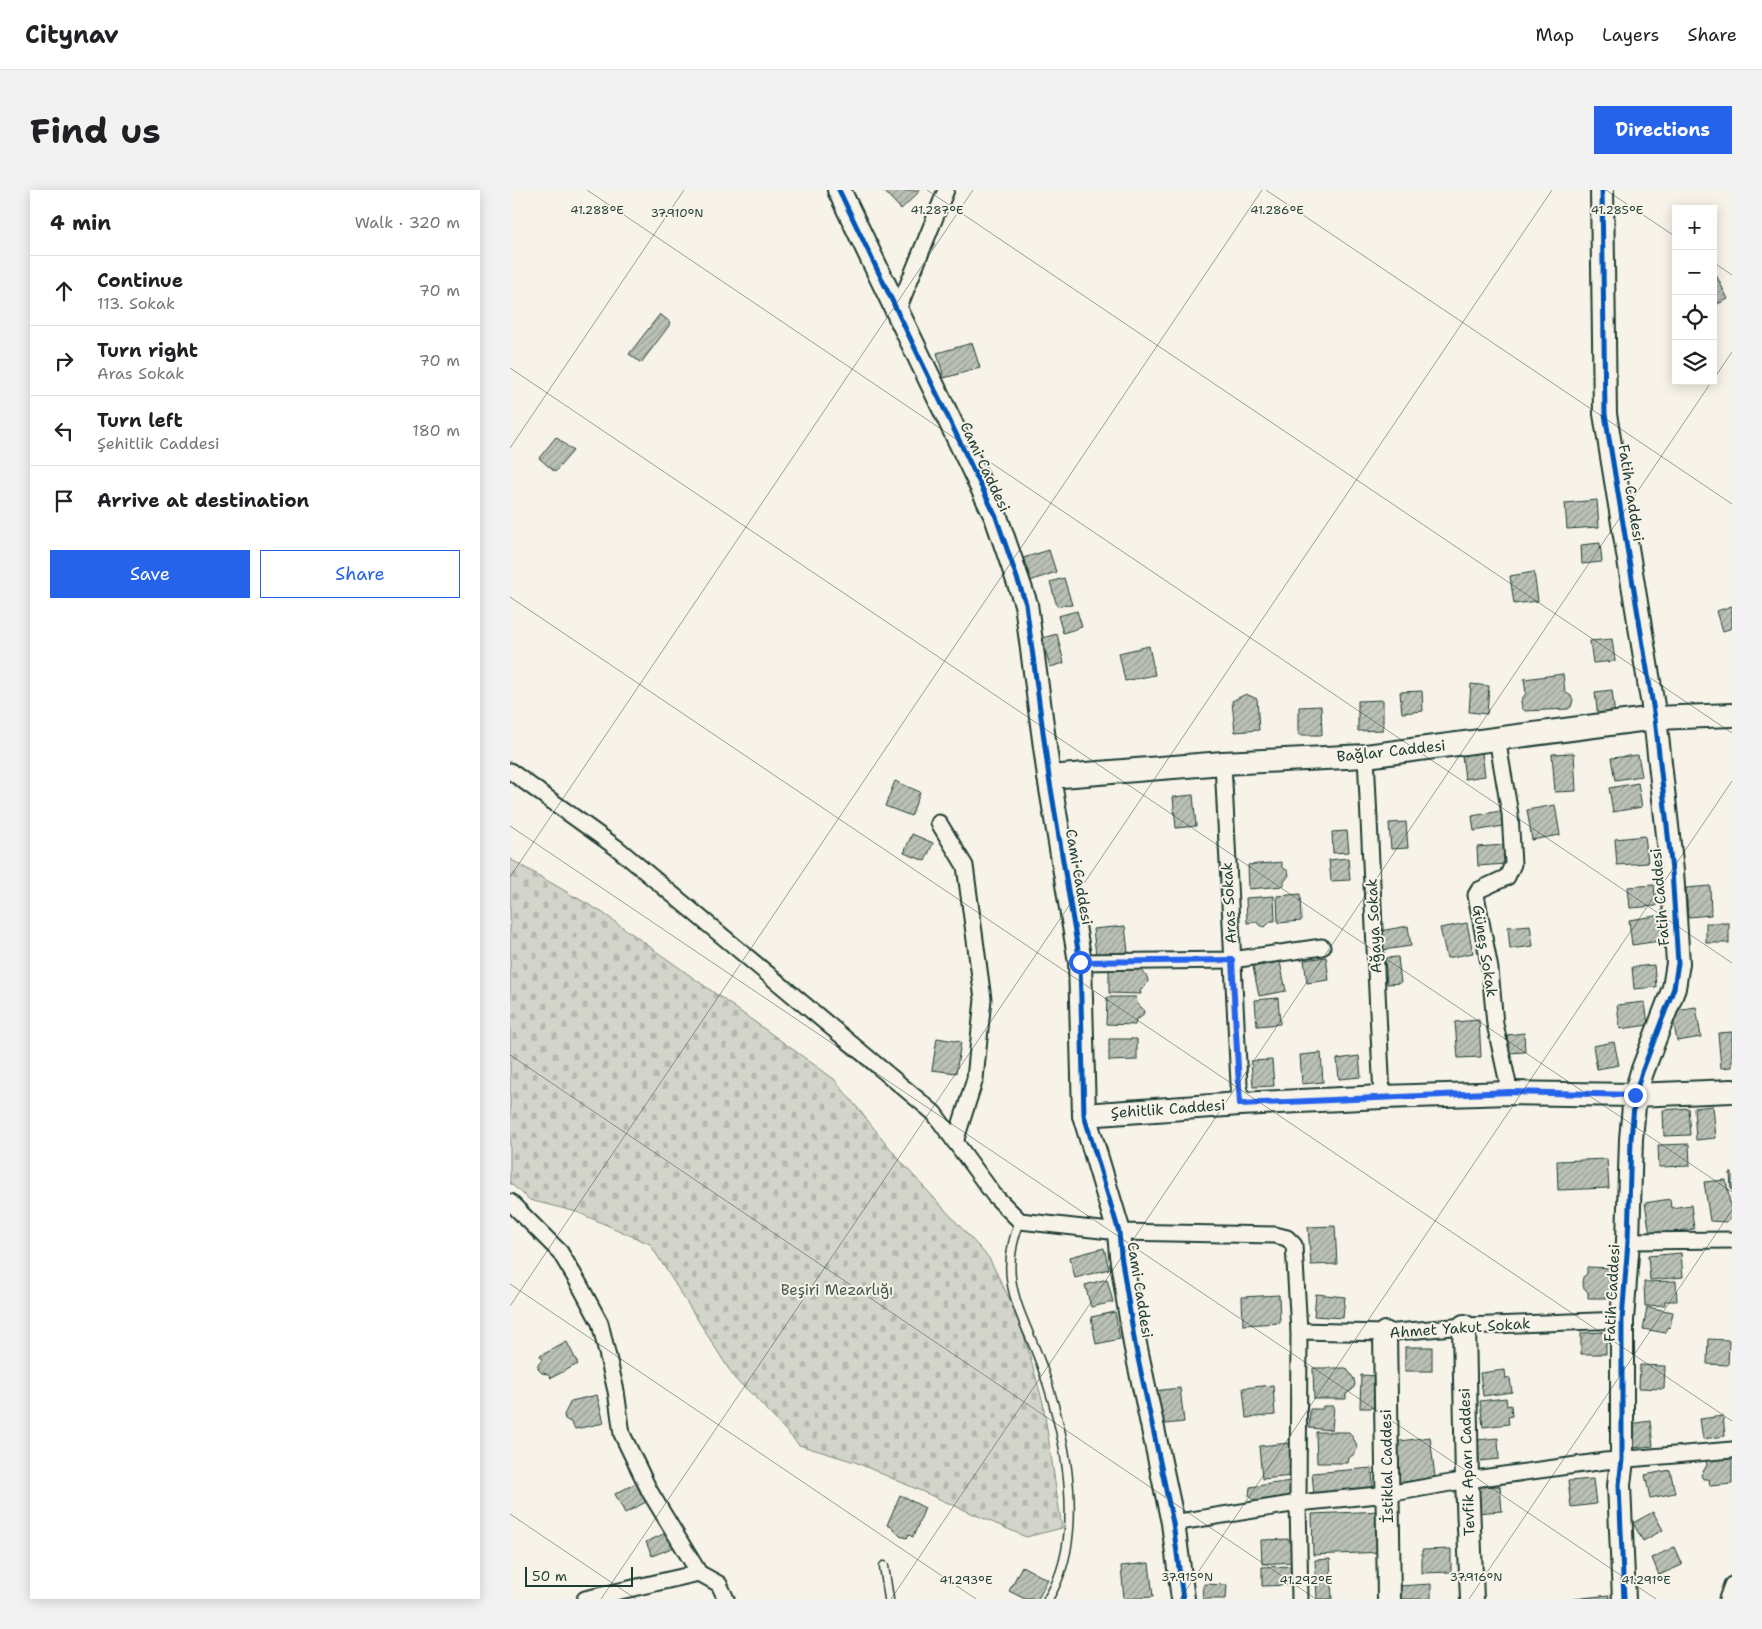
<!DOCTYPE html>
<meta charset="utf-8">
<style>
:root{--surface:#fff;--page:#f2f2f2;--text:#202124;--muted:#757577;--line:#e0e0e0;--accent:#2563eb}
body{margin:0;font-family:"Shantell Sans",sans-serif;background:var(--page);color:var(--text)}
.controls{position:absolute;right:15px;top:15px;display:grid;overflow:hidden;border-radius:0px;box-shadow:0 2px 12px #0003}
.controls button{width:45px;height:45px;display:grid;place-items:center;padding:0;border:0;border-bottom:1px solid var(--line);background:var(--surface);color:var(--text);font:25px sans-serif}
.scale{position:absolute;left:15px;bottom:12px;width:108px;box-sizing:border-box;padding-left:5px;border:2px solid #1f3d34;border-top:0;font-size:14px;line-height:18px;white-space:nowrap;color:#1f3d34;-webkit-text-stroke:4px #f7f3e8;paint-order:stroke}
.stop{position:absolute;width:15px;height:15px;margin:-11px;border:4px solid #2563eb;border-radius:50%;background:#fff}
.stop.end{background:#2563eb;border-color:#fff;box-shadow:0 1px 5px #0008}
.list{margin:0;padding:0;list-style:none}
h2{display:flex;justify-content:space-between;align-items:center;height:65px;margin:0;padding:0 20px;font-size:21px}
h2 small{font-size:16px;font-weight:400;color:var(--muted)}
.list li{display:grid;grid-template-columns:32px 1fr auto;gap:15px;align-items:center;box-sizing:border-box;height:70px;padding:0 20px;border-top:1px solid var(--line)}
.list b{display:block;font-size:19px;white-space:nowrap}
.list p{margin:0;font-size:16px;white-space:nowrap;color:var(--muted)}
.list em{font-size:16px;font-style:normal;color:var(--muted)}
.actions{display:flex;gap:10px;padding:15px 20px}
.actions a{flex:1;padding:11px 0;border:1px solid var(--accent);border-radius:0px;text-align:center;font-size:18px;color:var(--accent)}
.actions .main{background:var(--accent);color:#fff}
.icon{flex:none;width:28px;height:28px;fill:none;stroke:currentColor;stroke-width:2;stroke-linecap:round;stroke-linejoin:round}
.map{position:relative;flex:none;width:1222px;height:1409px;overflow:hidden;border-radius:0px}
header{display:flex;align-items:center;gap:30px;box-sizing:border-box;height:70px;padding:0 25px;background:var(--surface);border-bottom:1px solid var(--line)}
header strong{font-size:24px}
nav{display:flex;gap:28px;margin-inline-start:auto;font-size:18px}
.intro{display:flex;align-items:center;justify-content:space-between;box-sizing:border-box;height:120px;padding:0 30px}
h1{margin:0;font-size:35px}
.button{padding:12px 22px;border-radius:0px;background:var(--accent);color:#fff;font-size:18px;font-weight:700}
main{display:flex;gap:30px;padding:0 30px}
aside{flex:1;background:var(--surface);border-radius:0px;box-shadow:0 2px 12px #0003}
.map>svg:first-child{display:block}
</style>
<header>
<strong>Citynav</strong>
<nav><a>Map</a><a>Layers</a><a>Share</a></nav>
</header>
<div class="intro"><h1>Find us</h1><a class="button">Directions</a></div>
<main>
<aside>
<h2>4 min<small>Walk · 320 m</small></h2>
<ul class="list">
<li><svg class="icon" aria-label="ahead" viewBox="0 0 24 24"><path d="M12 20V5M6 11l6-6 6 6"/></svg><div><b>Continue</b><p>113. Sokak</p></div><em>70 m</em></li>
<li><svg class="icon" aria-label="right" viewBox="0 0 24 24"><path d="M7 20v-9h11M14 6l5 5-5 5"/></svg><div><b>Turn right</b><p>Aras Sokak</p></div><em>70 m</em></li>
<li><svg class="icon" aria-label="left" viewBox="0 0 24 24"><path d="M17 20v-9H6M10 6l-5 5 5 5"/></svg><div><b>Turn left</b><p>Şehitlik Caddesi</p></div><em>180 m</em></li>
<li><svg class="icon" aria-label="arrive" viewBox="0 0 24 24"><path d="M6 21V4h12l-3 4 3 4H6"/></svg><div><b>Arrive at destination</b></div></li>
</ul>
<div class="actions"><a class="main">Save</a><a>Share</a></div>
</aside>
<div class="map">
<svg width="1222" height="1409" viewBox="0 0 1222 1409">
<defs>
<pattern id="cemetery-stones" width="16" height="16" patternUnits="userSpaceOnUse" patternTransform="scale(1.25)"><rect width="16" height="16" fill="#d3d5ca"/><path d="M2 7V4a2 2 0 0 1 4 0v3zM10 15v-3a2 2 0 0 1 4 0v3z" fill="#b5b8ae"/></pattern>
<pattern id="building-hatch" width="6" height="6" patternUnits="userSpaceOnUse" patternTransform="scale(1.25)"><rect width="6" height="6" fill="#bbc1b6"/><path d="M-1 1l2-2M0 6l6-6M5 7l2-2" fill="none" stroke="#979e95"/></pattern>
</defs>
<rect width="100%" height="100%" fill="#f7f3e8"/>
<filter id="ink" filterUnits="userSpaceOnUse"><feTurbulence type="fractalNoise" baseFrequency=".02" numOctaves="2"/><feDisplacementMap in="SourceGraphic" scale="10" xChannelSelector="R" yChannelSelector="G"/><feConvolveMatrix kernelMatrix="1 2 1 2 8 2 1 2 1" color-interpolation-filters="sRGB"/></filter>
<g filter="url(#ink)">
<!-- cemetery -->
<path fill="url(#cemetery-stones)" stroke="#79897f" d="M0,669L93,723L324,889L392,973L479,1068L503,1116L516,1152L533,1213L552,1338L516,1347L345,1272L289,1255L241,1203L225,1189L140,1054L67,1022L20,1010L0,993Z"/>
<!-- building -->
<g fill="url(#building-hatch)" stroke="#1f3d34">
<path d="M373,0H411L391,19Z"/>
<path d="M1205,83L1218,109L1203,116V84Z"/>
<path d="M150,124L161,133L131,173L119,164Z"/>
<path d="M462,153L470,178L434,188L427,163Z"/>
<path d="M46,247L63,261L45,282L29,268Z"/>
<path d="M1087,310L1089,337L1057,339L1055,313Z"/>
<path d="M1090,353L1092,372L1072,374L1071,355Z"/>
<path d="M539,360L546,382L517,392L510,369Z"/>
<path d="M1024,382L1028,411L1004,414L1000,386Z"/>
<path d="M554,388L562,415L547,416L540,392Z"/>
<path d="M1222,416V438L1213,441L1207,421Z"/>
<path d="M567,421L572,437L553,443L548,426Z"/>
<path d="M547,444L554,473L540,477L532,448Z"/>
<path d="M1102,449L1105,471L1083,473L1080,451Z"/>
<path d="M639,456L645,485L615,491L609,463Z"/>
<path d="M1053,484L1055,502L1061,506L1063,510L1061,517L1058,519L1015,521L1012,518L1011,511L1016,503L1014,489Z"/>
<path d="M961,494L979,496L977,524L959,522Z"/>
<path d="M1102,500L1105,526L1088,528L1085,502Z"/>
<path d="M912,501L913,521L892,523L890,502Z"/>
<path d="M736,504L747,509L749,540L725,542L722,511Z"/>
<path d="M873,510V540L848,541V511Z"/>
<path d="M811,516L812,545H789V517Z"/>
<path d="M972,563L975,586L955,589L952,565Z"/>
<path d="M1064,563L1066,601L1045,602L1042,564Z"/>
<path d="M1128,565L1132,586L1105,590L1101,568Z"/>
<path d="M385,591L410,602L401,626L375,616Z"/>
<path d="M1128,593L1132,617L1103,622L1099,598Z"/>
<path d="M683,605L686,636L666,638L663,607Z"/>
<path d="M1045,615L1050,645L1022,650L1017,620Z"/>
<path d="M996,620L999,635L964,641L962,626Z"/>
<path d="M896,632L898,658L881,659L879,633Z"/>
<path d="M837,641L839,662L823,663L822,642Z"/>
<path d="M402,644L423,653L415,671L394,663Z"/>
<path d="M1135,646L1138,673L1107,675L1105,649Z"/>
<path d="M994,655L996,674L968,676L967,657Z"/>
<path d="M838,668L840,690L821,691L819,670Z"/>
<path d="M772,672V677L778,681L779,685L774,692V696L739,699L738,675Z"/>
<path d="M1144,695L1146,716L1120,718L1118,697Z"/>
<path d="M1200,696L1201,725L1178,727L1176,698Z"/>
<path d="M790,704L791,731L768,733L767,706Z"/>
<path d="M764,706L765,731H761L755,737L749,735L747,732L737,733L736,708Z"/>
<path d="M1153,725L1157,750L1122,755L1119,730Z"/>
<path d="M957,733L963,763L937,768L930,738Z"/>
<rect x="1196" y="733" width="23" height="20"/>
<path d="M1020,735L1023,756L1000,759L998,737Z"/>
<path d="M615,736L618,762L586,765L583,739Z"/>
<path d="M898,736L901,756L873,760L870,741Z"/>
<path d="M816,767L819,790L797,793L794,770Z"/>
<path d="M888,767L891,793L877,794L875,768Z"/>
<path d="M770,772L776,801L749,806L743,777Z"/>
<path d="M1144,775L1146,797L1124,799L1122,777Z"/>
<path d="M631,779L637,787L638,791L634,798L630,800L631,804L599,803V780Z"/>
<path d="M597,807H626L627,813L633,819L634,823L630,828L626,829L625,835L596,834Z"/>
<path d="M768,808L770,834L747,836L745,810Z"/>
<path d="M1135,812L1138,835L1110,839L1107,815Z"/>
<path d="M1186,817L1191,847L1167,851L1163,829L1166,827L1165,820Z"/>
<path d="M969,830L971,867L948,868L945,832Z"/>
<path d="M1222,842V877L1211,878L1208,843Z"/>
<path d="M1014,843L1015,862L998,863L997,845Z"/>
<path d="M427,848L451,852L446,883L422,880Z"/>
<path d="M599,849H627V870L599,871Z"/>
<path d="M1104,852L1109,875L1087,879L1083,856Z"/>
<path d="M811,863L813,892L792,894L790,865Z"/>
<path d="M849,866L851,887L829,889L827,869Z"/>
<path d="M762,870L764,896L743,897L741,871Z"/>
<path d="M1203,916L1206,948L1186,950L1184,918Z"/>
<path d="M1178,918L1180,945L1154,946L1153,920Z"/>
<path d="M1179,954L1180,976L1149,977L1148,955Z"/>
<path d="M1097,969L1099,998L1048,1000L1047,971Z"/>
<path d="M1220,983H1222V1000H1221Z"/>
<path d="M1216,990L1222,1026L1217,1032L1200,1031L1194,992Z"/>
<path d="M1160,1009L1161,1018L1181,1015L1184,1039L1140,1045L1135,1013Z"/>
<path d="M825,1036L827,1074L801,1075L798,1037Z"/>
<path d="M594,1058L599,1079L565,1088L560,1067Z"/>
<path d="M1171,1063L1173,1087L1140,1090L1138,1066Z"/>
<path d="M1077,1077L1104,1078L1105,1108H1078V1102L1074,1098L1072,1093L1073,1087L1077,1084Z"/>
<path d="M597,1089L603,1112L581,1117L575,1095Z"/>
<path d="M1166,1091L1167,1111H1155V1115L1135,1116L1134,1092Z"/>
<path d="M806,1104L835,1107L833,1128L804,1126Z"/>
<path d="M769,1105L770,1133L733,1135L732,1107Z"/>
<path d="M1137,1117L1163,1122L1160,1138L1157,1137L1156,1143L1133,1139Z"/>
<path d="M605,1122L610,1149L586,1154L581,1127Z"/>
<path d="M1096,1142V1164H1071V1143Z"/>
<path d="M1198,1149L1219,1150L1218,1175L1197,1174Z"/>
<path d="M57,1152L68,1174L41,1188L37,1184L32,1183L28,1179V1175L32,1170L30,1166Z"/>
<rect x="895" y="1157" width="27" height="24"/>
<path d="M1130,1175L1155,1176L1154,1199L1129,1198Z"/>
<path d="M803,1178H836L844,1189L845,1195L842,1200L836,1204V1209H804Z"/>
<path d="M995,1180L996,1189L1000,1188L1002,1202L973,1206L970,1183Z"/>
<path d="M851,1185L869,1186L868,1218H850Z"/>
<path d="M763,1195L765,1225L736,1228L733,1198Z"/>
<path d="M670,1198L674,1232L647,1235L643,1201Z"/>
<path d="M87,1205L94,1233L65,1239L62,1233L55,1229L54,1225L61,1211Z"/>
<path d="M996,1208L997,1216L1001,1215L1002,1226L998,1227L999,1234L973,1237L970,1211Z"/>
<path d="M813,1216H824L822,1240L799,1238L800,1219H812Z"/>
<path d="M1213,1226L1215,1246L1193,1249L1190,1229Z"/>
<path d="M1140,1231L1143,1256L1122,1258L1119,1234Z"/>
<path d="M806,1242H839L846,1253L847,1259L844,1264L839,1268L838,1273H807Z"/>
<path d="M920,1247L925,1287L888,1293L883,1252Z"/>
<path d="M988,1248L989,1269L969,1271L967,1250Z"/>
<path d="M780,1253L783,1286L752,1289L749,1256Z"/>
<path d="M1222,1265V1294L1200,1296L1199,1289H1193L1191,1285L1197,1275L1196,1271Z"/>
<path d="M862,1278L863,1299L804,1305L802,1283Z"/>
<path d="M1160,1280L1165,1303L1140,1308L1135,1285Z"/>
<path d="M1083,1289L1086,1314L1061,1317L1058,1291Z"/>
<path d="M781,1291L783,1307L747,1315L739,1306L740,1297Z"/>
<path d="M126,1293L136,1312L115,1323L105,1304Z"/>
<path d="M990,1296L992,1321L965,1323L964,1297Z"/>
<path d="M390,1305L415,1318L403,1347L399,1345L396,1348L390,1346L382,1337L377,1335Z"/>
<path d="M872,1321L873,1362L803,1365L802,1324Z"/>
<path d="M1143,1322L1153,1340L1133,1351L1123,1333Z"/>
<path d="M158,1342L164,1357L142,1366L136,1352Z"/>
<path d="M782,1349L783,1372L752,1374L751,1350Z"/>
<path d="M1164,1357L1172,1375L1149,1385L1142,1368Z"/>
<path d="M941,1359V1382L912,1383V1360Z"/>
<path d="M820,1369L822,1409H807L805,1370Z"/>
<path d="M639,1373L643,1407L614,1409L611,1376Z"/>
<path d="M512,1376L538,1390L528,1409H515L499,1401Z"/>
<path d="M784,1376L785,1395L752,1396V1377Z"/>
<path d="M694,1394L717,1395L716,1409H693Z"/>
<path d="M921,1394V1409H890L889,1396Z"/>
<path d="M1099,1405V1409H1064Z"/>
</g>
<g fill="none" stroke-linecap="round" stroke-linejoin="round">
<defs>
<g id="lane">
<path d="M510,1031C485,1092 514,1124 533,1180C556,1247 577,1346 538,1409"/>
<path d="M374,1376L379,1409"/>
</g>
<g id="street">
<path d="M387,122L436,0"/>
<path d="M987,548L1000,624L1003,674L997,687L969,700L966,705L980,779L985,834L1000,903"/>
<path d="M856,566L872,907"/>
<path d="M713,573L730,914"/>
<path d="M0,581L107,658L424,923L484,1005L510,1031L609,1042L765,1045L777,1048L784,1055L789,1141L788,1313L790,1409"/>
<path d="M429,633L455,676L473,809L465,889L445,952"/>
<path d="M570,772L722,770L812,757"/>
<path d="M0,1012L50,1062L68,1092L90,1133L106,1201L112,1244L140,1302L189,1383L209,1394L216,1409"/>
<path d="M1118,1051L1222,1050"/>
<path d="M789,1141L875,1143L954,1136L1112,1130"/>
<path d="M663,1333L788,1313L878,1304L957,1290L1095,1271L1222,1260"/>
<path d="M75,1409L189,1383"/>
<path d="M1217,1409L1222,1395"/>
</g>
<g id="secondary">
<path d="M329,0L486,327L516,414L539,587L570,772L574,925L609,1042L611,1065L625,1154L663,1333L673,1409"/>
<path d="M1092,0L1095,224L1145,528L1162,681L1168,773L1164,798L1132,882L1125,905L1121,949L1118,1051L1112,1130V1270L1109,1295L1114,1409"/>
<path d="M539,587L713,573L856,566L1145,528L1222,525"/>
<path d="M574,925L730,914L872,907L1000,903L1125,905L1222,901"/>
<path d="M954,1136L957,1290L962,1409"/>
<path d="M875,1143L879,1409"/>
</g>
</defs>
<!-- lane casing -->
<use href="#lane" stroke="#1f3d34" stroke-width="11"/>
<!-- street casing -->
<use href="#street" stroke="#1f3d34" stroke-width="19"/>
<!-- secondary casing -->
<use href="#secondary" stroke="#1f3d34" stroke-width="26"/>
<!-- lane -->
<use href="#lane" stroke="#f7f3e8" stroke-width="8"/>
<!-- street -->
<use href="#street" stroke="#f7f3e8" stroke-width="15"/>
<!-- secondary -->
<use href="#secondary" stroke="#f7f3e8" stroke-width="22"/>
<defs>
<g id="cycleway">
<path d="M329,0L486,327L516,414L539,587L570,772L574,925L609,1042L611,1065L625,1154L663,1333L673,1409"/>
<path d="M1092,0L1095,224L1145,528L1162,681L1168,773L1164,798L1132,882L1125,905L1121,949L1118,1051L1112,1130V1270L1109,1295L1114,1409"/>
</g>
</defs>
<!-- cycleway casing -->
<use href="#cycleway" stroke="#f7f3e8" stroke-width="8"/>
<!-- cycleway -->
<use href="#cycleway" stroke="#0057b8" stroke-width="5"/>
</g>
</g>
<g fill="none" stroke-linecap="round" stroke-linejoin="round" filter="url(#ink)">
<!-- route -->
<path stroke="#2563eb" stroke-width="6" d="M570,772L722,770L730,914L1000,902L1125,905"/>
</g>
<!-- ticks -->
<path fill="none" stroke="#1f3d34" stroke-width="1" stroke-opacity="0.45" d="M77,0L1222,773M417,0L1222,543M756,0L1222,314M1096,0L1166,47M1203,72L1222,85M0,178L1222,1002M1203,190L1222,162M0,258L174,0M0,407L1222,1231M0,636L1146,1409M0,687L463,0M0,865L806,1409M0,1094L466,1409M0,1116L752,0M0,1324L126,1409M91,1409L1042,0M381,1409L1202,191M670,1409L1222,591M959,1409L1222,1020"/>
<g text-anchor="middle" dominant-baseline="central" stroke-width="4" stroke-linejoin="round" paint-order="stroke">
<!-- street labels -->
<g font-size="15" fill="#1f3d34" stroke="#f7f3e8">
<text transform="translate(475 277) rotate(65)">Cami Caddesi</text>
<text transform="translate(1121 303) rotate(81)">Fatih Caddesi</text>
<text transform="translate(881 561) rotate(-6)">Bağlar Caddesi</text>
<text transform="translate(569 687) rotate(80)">Cami Caddesi</text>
<text transform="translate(1150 707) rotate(-95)">Fatih Caddesi</text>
<text transform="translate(719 713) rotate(-93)">Aras Sokak</text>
<text transform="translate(864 736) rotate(-93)">Ağaya Sokak</text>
<text transform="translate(975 761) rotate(81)">Güneş Sokak</text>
<text transform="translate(658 919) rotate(-4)">Şehitlik Caddesi</text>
<text transform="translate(630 1100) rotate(81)">Cami Caddesi</text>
<text transform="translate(1102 1103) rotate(-87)">Fatih Caddesi</text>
<text transform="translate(950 1138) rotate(-4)">Ahmet Yakut Sokak</text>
<text transform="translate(957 1272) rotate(-92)">Tevfik Aparı Caddesi</text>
<text transform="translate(877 1276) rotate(-91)">İstiklal Caddesi</text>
</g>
<!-- park labels -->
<g font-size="15" fill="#435b52" stroke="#f7f3e8">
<text x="327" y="1100">Beşiri Mezarlığı</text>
</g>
</g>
<g font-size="12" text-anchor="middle" fill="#1f3d34" stroke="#f7f3e8" stroke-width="4" stroke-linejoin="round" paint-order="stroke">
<text x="87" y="24">41.288°E</text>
<text x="1107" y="24">41.285°E</text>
<text x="427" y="24">41.287°E</text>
<text x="767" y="24">41.286°E</text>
<text x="167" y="27">37.910°N</text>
<text x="677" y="1391">37.915°N</text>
<text x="966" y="1391">37.916°N</text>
<text x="456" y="1394">41.293°E</text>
<text x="796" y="1394">41.292°E</text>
<text x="1136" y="1394">41.291°E</text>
</g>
</svg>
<div class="controls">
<button>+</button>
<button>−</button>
<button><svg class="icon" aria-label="locate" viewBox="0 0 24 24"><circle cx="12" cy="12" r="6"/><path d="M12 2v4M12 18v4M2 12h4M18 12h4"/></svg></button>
<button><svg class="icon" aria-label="layers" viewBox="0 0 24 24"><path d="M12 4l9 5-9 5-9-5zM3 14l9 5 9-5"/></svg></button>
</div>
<div class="scale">50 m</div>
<div class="stop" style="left:570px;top:772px"></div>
<div class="stop end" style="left:1125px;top:905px"></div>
</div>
</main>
